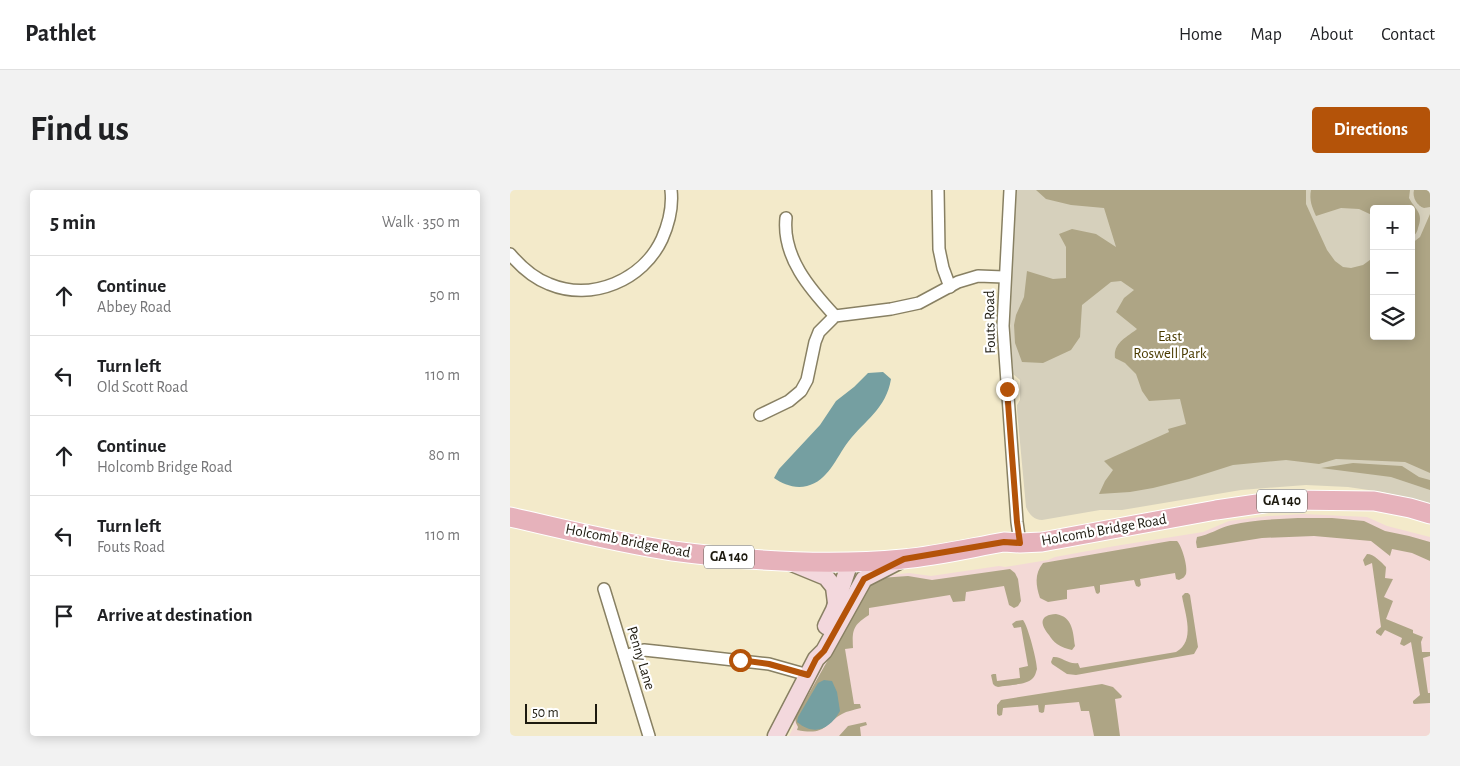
<!DOCTYPE html>
<meta charset="utf-8">
<style>
:root{--surface:#fff;--page:#f2f2f2;--text:#202124;--muted:#757577;--line:#e0e0e0;--accent:#b45309}
body{margin:0;font-family:"Alegreya Sans",sans-serif;background:var(--page);color:var(--text)}
.controls{position:absolute;right:15px;top:15px;display:grid;overflow:hidden;border-radius:5px;box-shadow:0 2px 12px #0003}
.controls button{width:45px;height:45px;display:grid;place-items:center;padding:0;border:0;border-bottom:1px solid var(--line);background:var(--surface);color:var(--text);font:25px sans-serif}
.scale{position:absolute;left:15px;bottom:12px;width:72px;box-sizing:border-box;padding-left:5px;border:2px solid #1d1a0f;border-top:0;font-size:14px;line-height:18px;white-space:nowrap;color:#1d1a0f;-webkit-text-stroke:4px #fff;paint-order:stroke}
.stop{position:absolute;width:15px;height:15px;margin:-11px;border:4px solid #b45309;border-radius:50%;background:#fff}
.stop.end{background:#b45309;border-color:#fff;box-shadow:0 1px 5px #0008}
.list{margin:0;padding:0;list-style:none}
h2{display:flex;justify-content:space-between;align-items:center;height:65px;margin:0;padding:0 20px;font-size:21px}
h2 small{font-size:16px;font-weight:400;color:var(--muted)}
.list li{display:grid;grid-template-columns:32px 1fr auto;gap:15px;align-items:center;box-sizing:border-box;height:80px;padding:0 20px;border-top:1px solid var(--line)}
.list b{display:block;font-size:19px;white-space:nowrap}
.list p{margin:0;font-size:16px;white-space:nowrap;color:var(--muted)}
.list em{font-size:16px;font-style:normal;color:var(--muted)}
.icon{flex:none;width:28px;height:28px;fill:none;stroke:currentColor;stroke-width:2;stroke-linecap:round;stroke-linejoin:round}
.map{position:relative;flex:none;width:920px;height:546px;overflow:hidden;border-radius:5px}
header{display:flex;align-items:center;gap:30px;box-sizing:border-box;height:70px;padding:0 25px;background:var(--surface);border-bottom:1px solid var(--line)}
header strong{font-size:24px}
nav{display:flex;gap:28px;margin-inline-start:auto;font-size:18px}
.intro{display:flex;align-items:center;justify-content:space-between;box-sizing:border-box;height:120px;padding:0 30px}
h1{margin:0;font-size:35px}
.button{padding:12px 22px;border-radius:5px;background:var(--accent);color:#fff;font-size:18px;font-weight:700}
main{display:flex;gap:30px;padding:0 30px}
aside{flex:1;background:var(--surface);border-radius:5px;box-shadow:0 2px 12px #0003}
.map>svg:first-child{display:block}
</style>
<header>
<strong>Pathlet</strong>
<nav><a>Home</a><a>Map</a><a>About</a><a>Contact</a></nav>
</header>
<div class="intro"><h1>Find us</h1><a class="button">Directions</a></div>
<main>
<aside>
<h2>5 min<small>Walk · 350 m</small></h2>
<ul class="list">
<li><svg class="icon" aria-label="ahead" viewBox="0 0 24 24"><path d="M12 20V5M6 11l6-6 6 6"/></svg><div><b>Continue</b><p>Abbey Road</p></div><em>50 m</em></li>
<li><svg class="icon" aria-label="left" viewBox="0 0 24 24"><path d="M17 20v-9H6M10 6l-5 5 5 5"/></svg><div><b>Turn left</b><p>Old Scott Road</p></div><em>110 m</em></li>
<li><svg class="icon" aria-label="ahead" viewBox="0 0 24 24"><path d="M12 20V5M6 11l6-6 6 6"/></svg><div><b>Continue</b><p>Holcomb Bridge Road</p></div><em>80 m</em></li>
<li><svg class="icon" aria-label="left" viewBox="0 0 24 24"><path d="M17 20v-9H6M10 6l-5 5 5 5"/></svg><div><b>Turn left</b><p>Fouts Road</p></div><em>110 m</em></li>
<li><svg class="icon" aria-label="arrive" viewBox="0 0 24 24"><path d="M6 21V4h12l-3 4 3 4H6"/></svg><div><b>Arrive at destination</b></div></li>
</ul>
</aside>
<div class="map">
<svg width="920" height="546" viewBox="0 0 920 546">
<rect width="100%" height="100%" fill="#f3eaca"/>
<!-- commercial -->
<path fill="#f3d9d6" d="M793,324L857,327L877,336L920,347V546H279L284,536L282,532L319,459L369,386L399,383L421,386L489,376L495,377L538,370L545,367L605,356L693,342L719,331L758,326Z"/>
<!-- green -->
<path fill="#d6d0bc" fill-rule="evenodd" d="M504,0H920V313L872,302L838,297L796,295L731,300L612,320H590L532,330C524,330 519,324 516,317L507,220V215L510,210V190L503,184C497,122 501,62 504,0ZM864,19H901V146H864Z"/>
<!-- forest -->
<g fill="#aea585">
<path d="M526,0H796V14L817,60L825,71L833,77L841,78L853,75L864,67V146H901V54L910,47L920,24V283L895,272L826,269L809,274L776,270L723,275L679,289L643,298L620,302L589,304L595,291L603,280L594,271L659,242L658,239L676,234L670,209L639,211L632,201L626,184L615,173L605,168C603,153 617,147 627,139L606,122L614,108L624,100L611,91L601,92L572,115L570,147L561,160L533,173L512,172L505,153L504,135L506,125L514,107L517,81L543,89L556,88V57L549,44L562,39L586,44L606,57L594,18L561,15L536,9Z"/>
<path d="M801,0H900L899,8C906,21 914,23 908,38C907,43 905,45 901,48V19H864V26L849,19L831,18L806,26C802,17 799,10 801,0Z"/>
<path d="M904,0H920V17L914,18C907,16 902,7 904,0Z"/>
<path d="M843,273L892,276L909,287L920,290V300L881,287L811,278Z"/>
<path d="M788,328H822L854,331L875,341L899,346L920,352V371L902,363L882,359L880,366L861,351L804,346L752,348L689,358H687L686,352L687,347C699,345 709,338 721,335C742,330 766,329 788,328Z"/>
<path d="M660,351H667C672,356 678,377 676,384C674,388 673,388 669,390L666,389L665,383L630,389L631,395L629,397L626,396L624,390L590,395V402L588,404L586,403L584,396L557,400V409L538,412L530,408C526,396 524,384 533,373Z"/>
<path d="M857,364C864,364 871,372 876,377L875,388L883,389L874,407L883,411L876,429L903,440V443L913,447L911,452L912,462H920V466L913,468L918,503H920V513L904,514L903,513V511L910,505L901,452L894,456L890,454L892,448L875,440L871,446L866,443V441L871,437L862,373L855,376L853,370Z"/>
<path d="M500,379L505,383L508,389L511,411L508,416L504,418L499,415L494,396L456,402L455,411L443,412L440,405L359,418V425C343,435 342,440 343,458L335,459L344,514H350L351,518C344,520 337,521 332,524C314,534 316,546 287,540L288,537L286,533L285,528L344,424L357,397L361,393L370,388L398,386L422,390Z"/>
<path d="M675,403H678L680,405L688,457L684,464L566,485L557,484L542,474L541,472L543,467C552,466 558,475 568,473L570,478L666,462C686,451 675,424 672,406Z"/>
<path d="M546,424C563,427 563,442 565,456L562,460C557,459 551,457 547,454C544,452 541,448 539,445C530,434 529,425 546,424Z"/>
<path d="M513,430C518,436 527,471 527,479C526,482 525,487 522,489C516,495 497,495 488,497L485,496L483,494L481,485L483,484H486L487,491L510,488L509,478L518,476L511,437L504,438L502,434L506,431Z"/>
<path d="M592,494L603,497L612,506L611,508L605,509L610,546H584L579,521H571L569,512L535,515L534,522L532,523L529,522L528,515L493,518L492,525L489,526L487,524V515L491,510Z"/>
<path d="M356,532L357,535L350,537L351,546H329L338,536Z"/>
</g>
<!-- water -->
<g fill="#759fa1">
<path d="M373,182L381,189C376,219 355,230 338,252C326,268 318,291 297,296C284,299 273,294 264,288L269,279L310,235L326,211L344,197L358,183Z"/>
<path d="M314,490L322,491L327,502L330,521C319,540 304,546 287,532L288,527L308,493Z"/>
</g>
<g fill="none" stroke-linecap="round" stroke-linejoin="round">
<defs>
<g id="street">
<path d="M428,0L429,59L433,78L440,97"/>
<path d="M500,0L493,136L507,332L510,353"/>
<path d="M276,28C272,67 300,99 325,126"/>
<path d="M0,64C11,77 23,88 39,94C82,112 133,90 152,49C159,33 163,17 161,0"/>
<path d="M250,225L279,211L291,201L297,190L305,152L309,142L325,126L381,119L409,113L448,92L468,86L494,87"/>
<path d="M94,399L139,546"/>
<path d="M115,466L134,460L153,462L259,474L298,485"/>
</g>
<g id="secondary">
<path d="M282,373L316,387L324,397L326,413"/>
<path d="M316,436L324,420L340,372"/>
<path d="M266,546L306,469L314,461L354,389L389,371"/>
</g>
<path id="primary" d="M0,327C54,339 108,353 163,361C238,371 318,376 393,369C427,366 460,358 494,352L510,353L532,352L706,320L754,313L779,310L864,311L900,318L920,324"/>
</defs>
<!-- street casing -->
<use href="#street" stroke="#888063" stroke-width="14"/>
<!-- secondary casing -->
<use href="#secondary" stroke="#888063" stroke-width="19"/>
<!-- primary casing -->
<use href="#primary" stroke="#fff" stroke-width="21"/>
<!-- street -->
<use href="#street" stroke="#fff" stroke-width="11"/>
<!-- secondary -->
<use href="#secondary" stroke="#f3d8dd" stroke-width="16"/>
<!-- primary -->
<use href="#primary" stroke="#e6b2bb" stroke-width="19"/>
</g>
<g fill="none" stroke-linecap="round" stroke-linejoin="round">
<!-- route -->
<path stroke="#b45309" stroke-width="6" d="M230,470L259,474L298,485L306,469L314,461L354,389L394,369L494,352L510,353L507,332L497,199"/>
</g>
<g text-anchor="middle" dominant-baseline="central" stroke-width="4.5" stroke-linejoin="round" paint-order="stroke">
<!-- shield labels -->
<g fill="#fff" stroke="#615f57" stroke-width="1">
<rect x="747" y="299.5" width="50" height="23" rx="4"/>
<rect x="194" y="355.5" width="50" height="23" rx="4"/>
</g>
<g font-size="14" font-weight="bold" fill="#1d1a0f">
<text x="772" y="311">GA 140</text>
<text x="219" y="367">GA 140</text>
</g>
<!-- street labels -->
<g font-size="15" fill="#1d1a0f" stroke="#fff">
<text transform="translate(480 132) rotate(-91)">Fouts Road</text>
<text transform="translate(594 340) rotate(-10)">Holcomb Bridge Road</text>
<text transform="translate(118 351) rotate(11)">Holcomb Bridge Road</text>
<text transform="translate(131 468) rotate(73)">Penny Lane</text>
</g>
<!-- park labels -->
<g font-size="15" fill="#4a3b00" stroke="#fff">
<text x="660" y="146">East<tspan x="660" dy="17">Roswell Park</tspan></text>
</g>
</g>
</svg>
<div class="controls">
<button>+</button>
<button>−</button>
<button><svg class="icon" aria-label="layers" viewBox="0 0 24 24"><path d="M12 4l9 5-9 5-9-5zM3 14l9 5 9-5"/></svg></button>
</div>
<div class="scale">50 m</div>
<div class="stop" style="left:230px;top:470px"></div>
<div class="stop end" style="left:497px;top:199px"></div>
</div>
</main>
